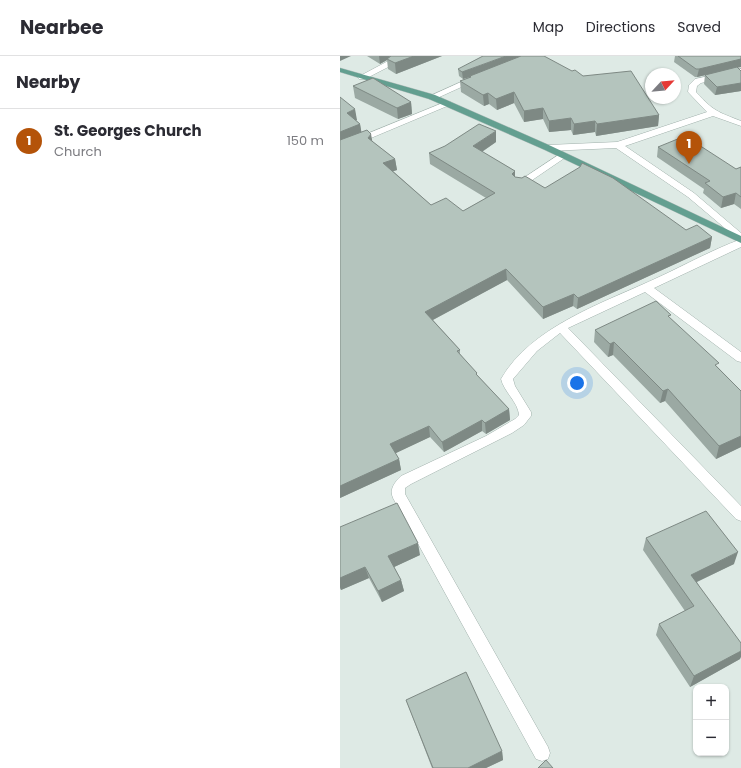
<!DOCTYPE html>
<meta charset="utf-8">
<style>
:root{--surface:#fff;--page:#f7f7f7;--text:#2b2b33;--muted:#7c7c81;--line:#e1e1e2;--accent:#b45309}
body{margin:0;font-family:Poppins,sans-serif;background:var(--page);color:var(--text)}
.controls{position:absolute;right:12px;bottom:12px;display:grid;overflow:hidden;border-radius:8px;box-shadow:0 1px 3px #0004}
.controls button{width:36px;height:36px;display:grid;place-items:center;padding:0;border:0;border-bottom:1px solid var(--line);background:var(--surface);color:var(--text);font:20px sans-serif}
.compass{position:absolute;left:305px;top:12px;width:36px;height:36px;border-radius:50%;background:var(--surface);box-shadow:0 1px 3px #0004;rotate:64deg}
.you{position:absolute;left:237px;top:327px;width:14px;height:14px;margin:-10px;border:3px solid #fff;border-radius:50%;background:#1a73e8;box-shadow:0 0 0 6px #1a73e833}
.badge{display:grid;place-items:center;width:26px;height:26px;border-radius:50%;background:var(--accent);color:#fff;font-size:13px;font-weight:700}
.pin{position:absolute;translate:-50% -33px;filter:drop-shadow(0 1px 2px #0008)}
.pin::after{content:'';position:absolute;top:21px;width:14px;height:12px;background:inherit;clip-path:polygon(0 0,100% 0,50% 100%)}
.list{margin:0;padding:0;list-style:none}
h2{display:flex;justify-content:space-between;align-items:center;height:52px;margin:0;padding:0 16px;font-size:17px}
h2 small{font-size:13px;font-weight:400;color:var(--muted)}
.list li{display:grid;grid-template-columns:26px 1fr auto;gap:12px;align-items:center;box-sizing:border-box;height:64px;padding:0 16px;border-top:1px solid var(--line)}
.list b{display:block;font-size:15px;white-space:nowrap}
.list p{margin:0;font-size:13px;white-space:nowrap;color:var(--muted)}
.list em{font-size:13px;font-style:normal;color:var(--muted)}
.map{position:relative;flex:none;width:401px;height:712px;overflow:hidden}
header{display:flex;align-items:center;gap:24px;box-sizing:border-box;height:56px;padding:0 20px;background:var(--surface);border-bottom:1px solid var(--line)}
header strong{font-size:19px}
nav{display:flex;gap:22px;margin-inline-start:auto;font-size:14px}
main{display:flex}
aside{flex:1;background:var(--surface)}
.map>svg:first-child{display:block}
</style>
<header>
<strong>Nearbee</strong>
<nav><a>Map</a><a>Directions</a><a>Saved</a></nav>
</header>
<main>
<aside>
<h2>Nearby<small></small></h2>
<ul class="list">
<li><span class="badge">1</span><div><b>St. Georges Church</b><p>Church</p></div><em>150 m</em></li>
</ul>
</aside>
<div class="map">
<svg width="401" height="712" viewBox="0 0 401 712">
<rect width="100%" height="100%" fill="#deeae5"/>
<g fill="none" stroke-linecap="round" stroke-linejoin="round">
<defs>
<g id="minor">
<path d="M51,0H59L56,7L25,23H19L18,21L50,4Z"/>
<path d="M401,13V17L361,27L357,30L356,36C373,55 378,56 401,65V70L373,60L285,90L354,137L401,177V191L314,232L401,296V306L397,305L305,236L228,272L401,450V465L396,463L220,277L197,295L173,323L175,330L191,356V360L184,369L172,377L71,428L65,432V438L208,691L210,697L208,703L202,705L196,703L53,442C49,433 55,426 61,420L146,380L175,363L179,359C178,346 164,336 161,323C191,270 266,246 319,221C345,209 372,194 399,184L348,141L276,92L208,95L204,92L208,89L277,86L367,56L348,36L349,29L355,23Z"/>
<path d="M132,21H138L139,23L95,43H89L88,41Z"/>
<path d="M105,46H111L112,48L0,95V89Z"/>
<path d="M223,96L227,99L226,101L182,131H176L174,129L176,127Z"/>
</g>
<path id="major" d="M0,12L95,39L111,46L211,90L401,180V187L205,94L89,43L0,16Z"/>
</defs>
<!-- minor casing -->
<use href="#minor" stroke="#a1b1ac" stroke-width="1"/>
<!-- major casing -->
<use href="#major" stroke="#bcc4c2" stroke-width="1"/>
<!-- minor -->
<use href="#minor" fill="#fff" fill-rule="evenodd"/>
<!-- major -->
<use href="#major" fill="#639f90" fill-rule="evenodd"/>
</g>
<!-- wall -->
<g fill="#9ba9a3">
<path d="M27,0H50L49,1L102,0L56,18L48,13L47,4L40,8Z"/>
<path d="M335,0H401V11H397L401,15V35L375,39L364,28L365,19H366L357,21H355L334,6Z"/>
<path d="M118,13L232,15L319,59L318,70L256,80L255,76L233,79L231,74L209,76L203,63L184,66L174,47L157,54L149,48L144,50L121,36L120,25L130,21L123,23L119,20Z"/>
<path d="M13,30L71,46L72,58L58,63L15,42Z"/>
<path d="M0,41L17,64H16L20,68L21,76L33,86L55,103L57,114L53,115L91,149L123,155L146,142L90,108L89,97L156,86L142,96L175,115V121L205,132L346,174L372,181L370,192L237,253L233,250L203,263L167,224L93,264L120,294V298L138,320L169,353L170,364L146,378L142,375L104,396L90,381L55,397L59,403L61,414L0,442Z"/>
<path d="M318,91L396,113L401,111V153L394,148L381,152L363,137L364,133L317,101Z"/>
<path d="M330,262L401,335V391L376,403L325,345L320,347L273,299L268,301L254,286L255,274Z"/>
<path d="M0,471L80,499L54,511L61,524L64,535L42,546L29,522L1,534L0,532Z"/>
<path d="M306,482L394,508L357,526L400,603L350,631L316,579L319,568L345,555L303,494Z"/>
<path d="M66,644L162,695L163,704L146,712H92Z"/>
</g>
<!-- shaded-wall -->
<g fill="#7e8984">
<path d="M0,0H11L0,5Z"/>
<path d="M39,0H50L49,3H47V4L40,8Z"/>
<path d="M74,0H102L56,18L55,7Z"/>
<path d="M166,0H186L130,20V21L123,23L122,16Z"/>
<path d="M401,3V11L357,21L359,13Z"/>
<path d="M401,27V35L375,39L377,31Z"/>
<path d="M174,36V47L157,54L156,43Z"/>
<path d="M148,37L149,48L144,50L143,39Z"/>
<path d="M71,46L72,58L58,63L57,52Z"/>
<path d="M203,52V63L184,66V55Z"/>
<path d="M15,53L17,64L9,67L7,57Z"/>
<path d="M319,59L318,70L256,80L257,68Z"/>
<path d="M231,62V74L209,76V65Z"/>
<path d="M255,65V76L233,79L234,68Z"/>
<path d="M20,68L22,79L0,87V76Z"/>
<path d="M156,75V86L134,101L133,90Z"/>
<path d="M31,78L33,89L28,82Z"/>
<path d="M55,103L57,114L45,118L43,107Z"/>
<path d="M175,115V126L172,118Z"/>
<path d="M396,137L394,148L381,152L383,141Z"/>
<path d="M372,181L370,192L237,253L238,242Z"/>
<path d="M166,213L167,224L87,267L85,256Z"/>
<path d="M234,238L233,250L203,263V251Z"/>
<path d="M274,286L273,299L268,301L270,288Z"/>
<path d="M328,333L325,345L320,347L323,335Z"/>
<path d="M169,353L170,364L146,378L145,367Z"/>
<path d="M142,364V375L104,396L102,386Z"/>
<path d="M89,370L90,381L52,399L50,388Z"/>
<path d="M401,380V391L376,403L379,390Z"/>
<path d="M59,403L61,414L0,442V430Z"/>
<path d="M78,487L80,499L52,512L48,500Z"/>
<path d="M398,496L394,508L348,530L351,519Z"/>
<path d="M25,511L29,522L1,534L0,531V522Z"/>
<path d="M61,524L64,535L42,546L38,535Z"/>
<path d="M401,595V601L400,603L350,631L354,620Z"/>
<path d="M162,695L163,704L146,712H128Z"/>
</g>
<!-- building -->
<g fill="#b4c4bd" stroke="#7e8984">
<path d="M51,0H74L55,7L47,3Z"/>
<path d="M143,0H166L122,16L118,13Z"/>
<path d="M181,0H204L232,15L235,14L243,20L291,15L319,59L257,68L255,65L234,68L231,62L209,65L203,52L184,55L174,36L156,43L148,37L143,39L120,25L131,21L130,20Z"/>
<path d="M338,0H401V3L359,13H356Z"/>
<path d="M397,11L401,15V27L377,31L365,19Z"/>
<path d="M33,22L71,46L57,52L13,30Z"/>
<path d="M0,41L15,53L7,57L20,68L0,76Z"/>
<path d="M139,68L156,75L133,90L175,115L172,118L175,121L182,122L185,120L205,132L240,111L242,107L273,122L346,174L357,169L372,181L238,242L234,238L203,251L166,213L85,256L120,294L117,295L137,317L136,318L169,353L145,367L142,364L102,386L89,370L50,388L59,403L0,430V84L27,74L31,78L28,82L55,103L43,107L91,149L106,142L123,155L155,137L89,97L105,90Z"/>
<path d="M345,80L396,113L401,111V141L396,137L383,141L365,127L370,125L318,91Z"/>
<path d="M316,245L331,259L328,260L379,307L375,309L401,335V380L379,390L328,333L323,335L274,286L270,288L255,274Z"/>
<path d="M57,447L78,487L48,500L61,524L38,535L25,511L0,522V471Z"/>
<path d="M366,455L398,496L351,519L401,587V595L354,620L319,568L354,550L306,482Z"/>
<path d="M126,616L162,695L128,712H93L66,644Z"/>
<path d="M206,704L213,712H198Z"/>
</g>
</svg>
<div class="controls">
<button>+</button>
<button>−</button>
</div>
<svg class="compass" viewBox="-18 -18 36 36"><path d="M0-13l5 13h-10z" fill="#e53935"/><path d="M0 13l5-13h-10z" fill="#7c7c81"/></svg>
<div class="you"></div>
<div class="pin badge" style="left:349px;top:108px">1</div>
</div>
</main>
